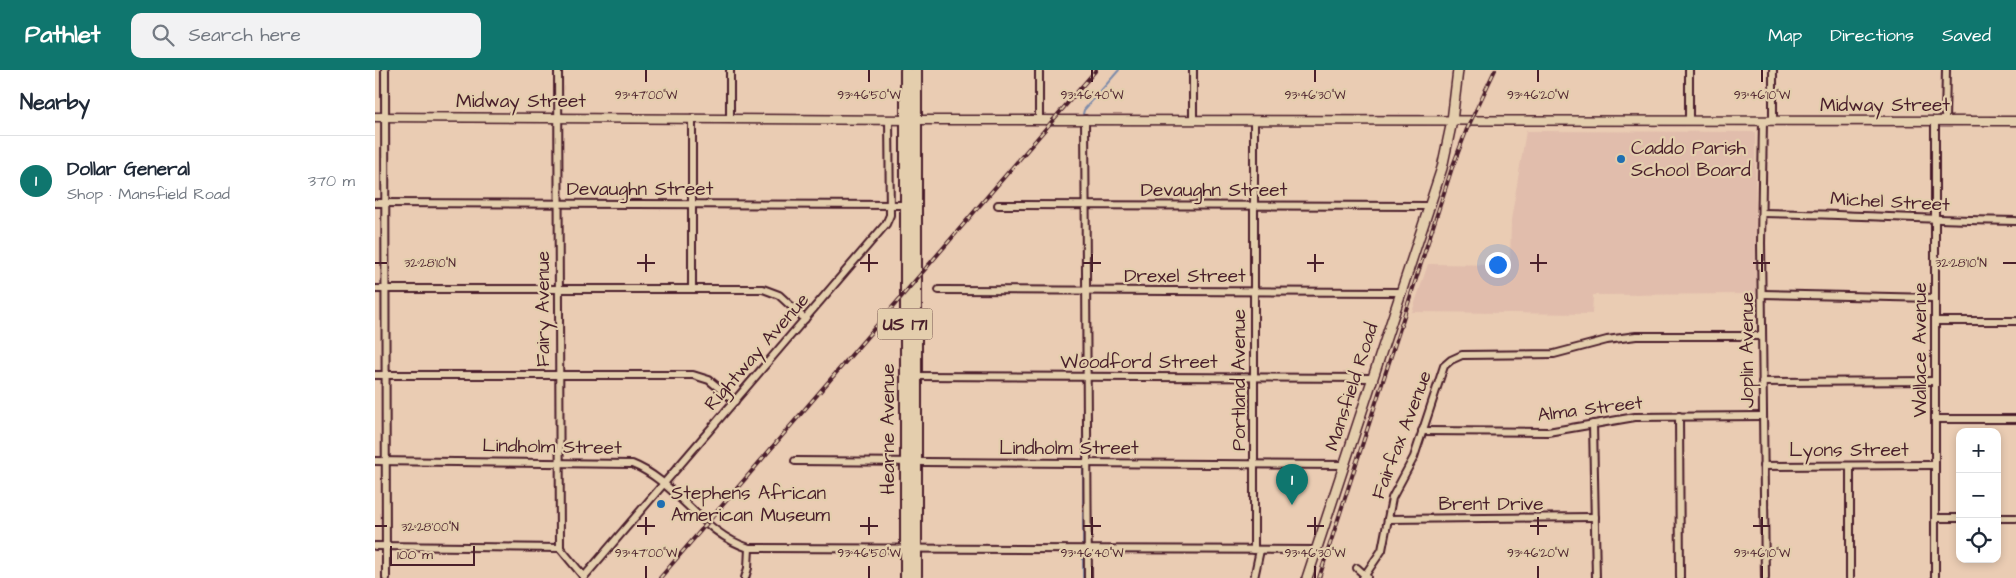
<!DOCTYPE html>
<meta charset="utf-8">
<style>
:root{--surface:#fff;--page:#f2f2f3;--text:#1f2937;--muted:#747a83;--line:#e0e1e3;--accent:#0f766e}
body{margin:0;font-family:"Architects Daughter",sans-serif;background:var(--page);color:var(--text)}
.controls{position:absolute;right:15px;bottom:15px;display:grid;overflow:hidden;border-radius:10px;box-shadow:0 2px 8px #0003}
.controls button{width:45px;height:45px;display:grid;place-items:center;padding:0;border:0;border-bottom:1px solid var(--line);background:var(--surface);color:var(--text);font:25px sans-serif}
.scale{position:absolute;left:15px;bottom:12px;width:85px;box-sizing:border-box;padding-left:5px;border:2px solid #4a1f2b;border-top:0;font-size:14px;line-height:18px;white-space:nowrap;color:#4a1f2b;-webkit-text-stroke:4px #e4cead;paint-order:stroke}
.you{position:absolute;left:1122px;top:194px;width:18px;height:18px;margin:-12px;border:4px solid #fff;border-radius:50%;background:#1a73e8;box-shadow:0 0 0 8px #1a73e833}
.badge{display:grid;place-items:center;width:32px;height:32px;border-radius:50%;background:var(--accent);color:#fff;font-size:16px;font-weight:700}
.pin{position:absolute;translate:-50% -41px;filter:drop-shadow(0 1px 2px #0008)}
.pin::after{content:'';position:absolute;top:26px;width:18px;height:15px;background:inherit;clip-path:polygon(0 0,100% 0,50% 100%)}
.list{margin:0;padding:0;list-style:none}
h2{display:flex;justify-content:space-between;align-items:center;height:65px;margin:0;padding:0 20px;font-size:21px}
h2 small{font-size:16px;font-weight:400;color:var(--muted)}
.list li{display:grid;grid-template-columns:32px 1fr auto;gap:15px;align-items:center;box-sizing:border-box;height:90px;padding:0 20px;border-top:1px solid var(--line)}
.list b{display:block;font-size:19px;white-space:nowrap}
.list p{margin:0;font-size:16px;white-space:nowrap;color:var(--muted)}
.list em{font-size:16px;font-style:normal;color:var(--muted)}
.icon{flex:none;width:28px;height:28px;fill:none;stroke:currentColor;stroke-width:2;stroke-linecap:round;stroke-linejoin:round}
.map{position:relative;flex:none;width:1641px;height:508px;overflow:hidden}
header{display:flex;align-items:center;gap:30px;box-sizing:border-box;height:70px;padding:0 25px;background:var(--accent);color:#fff}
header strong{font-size:24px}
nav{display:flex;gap:28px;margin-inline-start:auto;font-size:18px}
.search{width:350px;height:45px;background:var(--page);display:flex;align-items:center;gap:12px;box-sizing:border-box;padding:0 18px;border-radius:10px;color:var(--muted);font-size:19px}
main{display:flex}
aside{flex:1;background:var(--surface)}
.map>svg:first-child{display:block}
</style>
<header>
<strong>Pathlet</strong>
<div class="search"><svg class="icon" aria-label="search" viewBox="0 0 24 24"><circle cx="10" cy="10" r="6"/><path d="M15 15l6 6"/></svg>Search here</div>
<nav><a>Map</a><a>Directions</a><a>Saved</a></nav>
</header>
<main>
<aside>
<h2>Nearby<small></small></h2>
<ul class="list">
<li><span class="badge">1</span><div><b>Dollar General</b><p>Shop · Mansfield Road</p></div><em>370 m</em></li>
</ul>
</aside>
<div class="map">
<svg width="1641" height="508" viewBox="0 0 1641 508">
<rect width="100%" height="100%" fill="#eaccb3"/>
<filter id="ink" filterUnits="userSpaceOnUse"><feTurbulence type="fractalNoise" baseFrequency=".02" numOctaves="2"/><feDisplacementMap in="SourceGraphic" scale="10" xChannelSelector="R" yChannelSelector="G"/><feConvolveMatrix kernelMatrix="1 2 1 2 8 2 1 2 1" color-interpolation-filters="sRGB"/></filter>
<g filter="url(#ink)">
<!-- built -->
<path fill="#e1bdac" d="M1151,61L1380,62L1381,224L1218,225L1217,244L1037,242L1053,194L1135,195L1136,150Z"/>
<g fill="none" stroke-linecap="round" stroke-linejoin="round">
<!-- stream -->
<g stroke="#7e8caa" stroke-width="2">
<path d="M708,44L709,40L744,0"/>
<path d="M708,170V216"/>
<path d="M708,226V302"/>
<path d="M708,311V388"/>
<path d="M708,397V474"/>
<path d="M708,484V508"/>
</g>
<defs>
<g id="minor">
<path d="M10,0L11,508"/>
<path d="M183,0L185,478"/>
<path d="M355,0V48"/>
<path d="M664,0V49"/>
<path d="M1314,0V51"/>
<path d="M317,48V219"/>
<path d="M710,49L713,508"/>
<path d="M818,50V0"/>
<path d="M879,50V480"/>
<path d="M1388,51L1386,173L1390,508"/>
<path d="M1398,51V0"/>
<path d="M1570,51L1571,0"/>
<path d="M0,133L531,135"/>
<path d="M623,135L1054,136"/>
<path d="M1387,143C1472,144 1556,150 1641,151"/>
<path d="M0,219H388L404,225L430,249"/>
<path d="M564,220L1026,222"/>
<path d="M1387,224L1559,228"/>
<path d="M1560,251H1641"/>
<path d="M0,305H318L334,310L360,331"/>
<path d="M539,306L997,308"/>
<path d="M1387,312L1560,311"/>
<path d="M1304,346L1305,508"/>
<path d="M1560,349H1641"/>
<path d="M1218,354L1221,508"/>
<path d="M1047,361L1173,362L1260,347L1387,346"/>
<path d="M0,391L257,394C301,411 327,464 374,478L941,480"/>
<path d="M420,391L969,395"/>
<path d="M1388,396L1560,395"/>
<path d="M1561,448H1585"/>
<path d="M1622,448H1641"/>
<path d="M1013,449L1220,447"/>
<path d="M0,476L185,478"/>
<path d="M185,478L209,507"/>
<path d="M982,498L992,507"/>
<path d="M208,508L511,154L515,145L514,50"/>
<path d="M370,508L373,498L374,478"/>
<path d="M879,508L885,480"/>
<path d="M988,508L1007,480L1017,428L1039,387L1069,296L1076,290L1087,285L1179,284L1232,270L1261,266H1387"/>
<path d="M1475,508V396"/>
<path d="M1560,508V51"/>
</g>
<path id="tertiary" d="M0,47L541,50L1641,51"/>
<path id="secondary" d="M932,508L1067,98L1077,51L1083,0"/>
<g id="primary">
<path d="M531,508V0"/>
<path d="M541,508V0"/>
</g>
</defs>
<!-- minor casing -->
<use href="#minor" stroke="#4a1f2b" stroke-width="10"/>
<!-- tertiary casing -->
<use href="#tertiary" stroke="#4a1f2b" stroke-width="11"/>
<!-- secondary casing -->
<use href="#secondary" stroke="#4a1f2b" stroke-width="12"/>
<!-- primary casing -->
<use href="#primary" stroke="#4a1f2b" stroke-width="14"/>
<!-- minor -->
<use href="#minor" stroke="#e4cead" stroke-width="6"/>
<!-- tertiary -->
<use href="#tertiary" stroke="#e4cead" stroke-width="8"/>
<!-- secondary -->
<use href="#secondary" stroke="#e4cead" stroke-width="9"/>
<!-- primary -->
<use href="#primary" stroke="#e4cead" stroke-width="10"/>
<defs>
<g id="rail">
<path d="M285,508L721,0"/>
<path d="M944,508L1077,98L1092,59L1120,0"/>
</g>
</defs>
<!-- rail casing -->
<use href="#rail" stroke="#4a1f2b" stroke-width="4"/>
<!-- rail -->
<use href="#rail" stroke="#e4cead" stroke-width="2" stroke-dasharray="5.5" stroke-linecap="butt"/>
</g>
</g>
<!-- ticks -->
<path fill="none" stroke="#4a1f2b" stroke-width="2" d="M271,0V12M494,0V12M717,0V12M940,0V12M1163,0V12M1387,0V12M271,184V202M494,184V202M717,184V202M940,184V202M1163,184V202M1387,184V202M0,193H12M262,193H280M485,193H503M708,193H726M932,193H949M1155,193H1172M1378,193H1395M1628,193H1641M271,447V465M494,447V465M717,447V465M940,447V465M1163,447V465M1387,447V465M0,456H12M262,456H280M485,456H503M708,456H726M932,456H949M1155,456H1172M1378,456H1395M271,496V508M494,496V508M717,496V508M940,496V508M1163,496V508M1387,496V508"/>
<!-- markers -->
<g fill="#1f6fb2" stroke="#e4cead" stroke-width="2">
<circle cx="1246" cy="89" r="5"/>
<circle cx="286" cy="434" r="5"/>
</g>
<g text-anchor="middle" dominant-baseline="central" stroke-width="4.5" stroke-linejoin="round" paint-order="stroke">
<!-- shield labels -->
<rect fill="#e4cead" stroke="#785452" stroke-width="1" x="502.5" y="238.5" width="55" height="31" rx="4"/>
<g font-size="18" font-weight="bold" fill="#4a1f2b">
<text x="530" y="254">US 171</text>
</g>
<!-- street labels -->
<g font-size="19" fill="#4a1f2b" stroke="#e4cead">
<text x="146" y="31">Midway Street</text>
<text x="1510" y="35">Midway Street</text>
<text x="265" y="119">Devaughn Street</text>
<text x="839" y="120">Devaughn Street</text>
<text transform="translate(1515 132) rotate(3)">Michel Street</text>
<text x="810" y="206">Drexel Street</text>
<text transform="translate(168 239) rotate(-90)">Fairy Avenue</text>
<text transform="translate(1372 280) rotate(-90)">Joplin Avenue</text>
<text transform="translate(1545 280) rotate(-90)">Wallace Avenue</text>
<text transform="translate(382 282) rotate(-49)">Rightway Avenue</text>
<text x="764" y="292">Woodford Street</text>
<text transform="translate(864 310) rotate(-90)">Portland Avenue</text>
<text transform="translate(977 317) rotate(-72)">Mansfield Road</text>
<text transform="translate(1215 339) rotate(-7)">Alma Street</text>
<text transform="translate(513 359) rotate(-90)">Hearne Avenue</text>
<text transform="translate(1027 365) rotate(-69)">Fairfax Avenue</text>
<text transform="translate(177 377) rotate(1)">Lindholm Street</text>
<text x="694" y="378">Lindholm Street</text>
<text x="1474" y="380">Lyons Street</text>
<text x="1116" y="434">Brent Drive</text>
</g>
<!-- poi labels -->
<g font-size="19" fill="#4a1f2b" stroke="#e4cead" text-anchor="start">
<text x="1256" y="78">Caddo Parish<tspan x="1256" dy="22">School Board</tspan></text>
<text x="296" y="423">Stephens African<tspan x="296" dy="22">American Museum</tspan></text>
</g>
</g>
<g font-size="12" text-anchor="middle" fill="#4a1f2b" stroke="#e4cead" stroke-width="4.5" stroke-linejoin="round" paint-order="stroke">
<text x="271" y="29">93°47'00"W</text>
<text x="494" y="29">93°46'50"W</text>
<text x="717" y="29">93°46'40"W</text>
<text x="940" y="29">93°46'30"W</text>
<text x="1163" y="29">93°46'20"W</text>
<text x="1387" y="29">93°46'10"W</text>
<text x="55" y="197">32°28'10"N</text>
<text x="1586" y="197">32°28'10"N</text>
<text x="55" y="461">32°28'00"N</text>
<text x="271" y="487">93°47'00"W</text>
<text x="494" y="487">93°46'50"W</text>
<text x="717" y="487">93°46'40"W</text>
<text x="940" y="487">93°46'30"W</text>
<text x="1163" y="487">93°46'20"W</text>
<text x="1387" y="487">93°46'10"W</text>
</g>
</svg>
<div class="controls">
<button>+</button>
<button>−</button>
<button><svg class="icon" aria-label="locate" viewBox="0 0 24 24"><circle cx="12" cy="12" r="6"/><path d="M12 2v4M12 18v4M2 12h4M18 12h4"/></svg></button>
</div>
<div class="scale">100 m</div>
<div class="you"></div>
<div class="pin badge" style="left:917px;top:435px">1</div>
</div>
</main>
